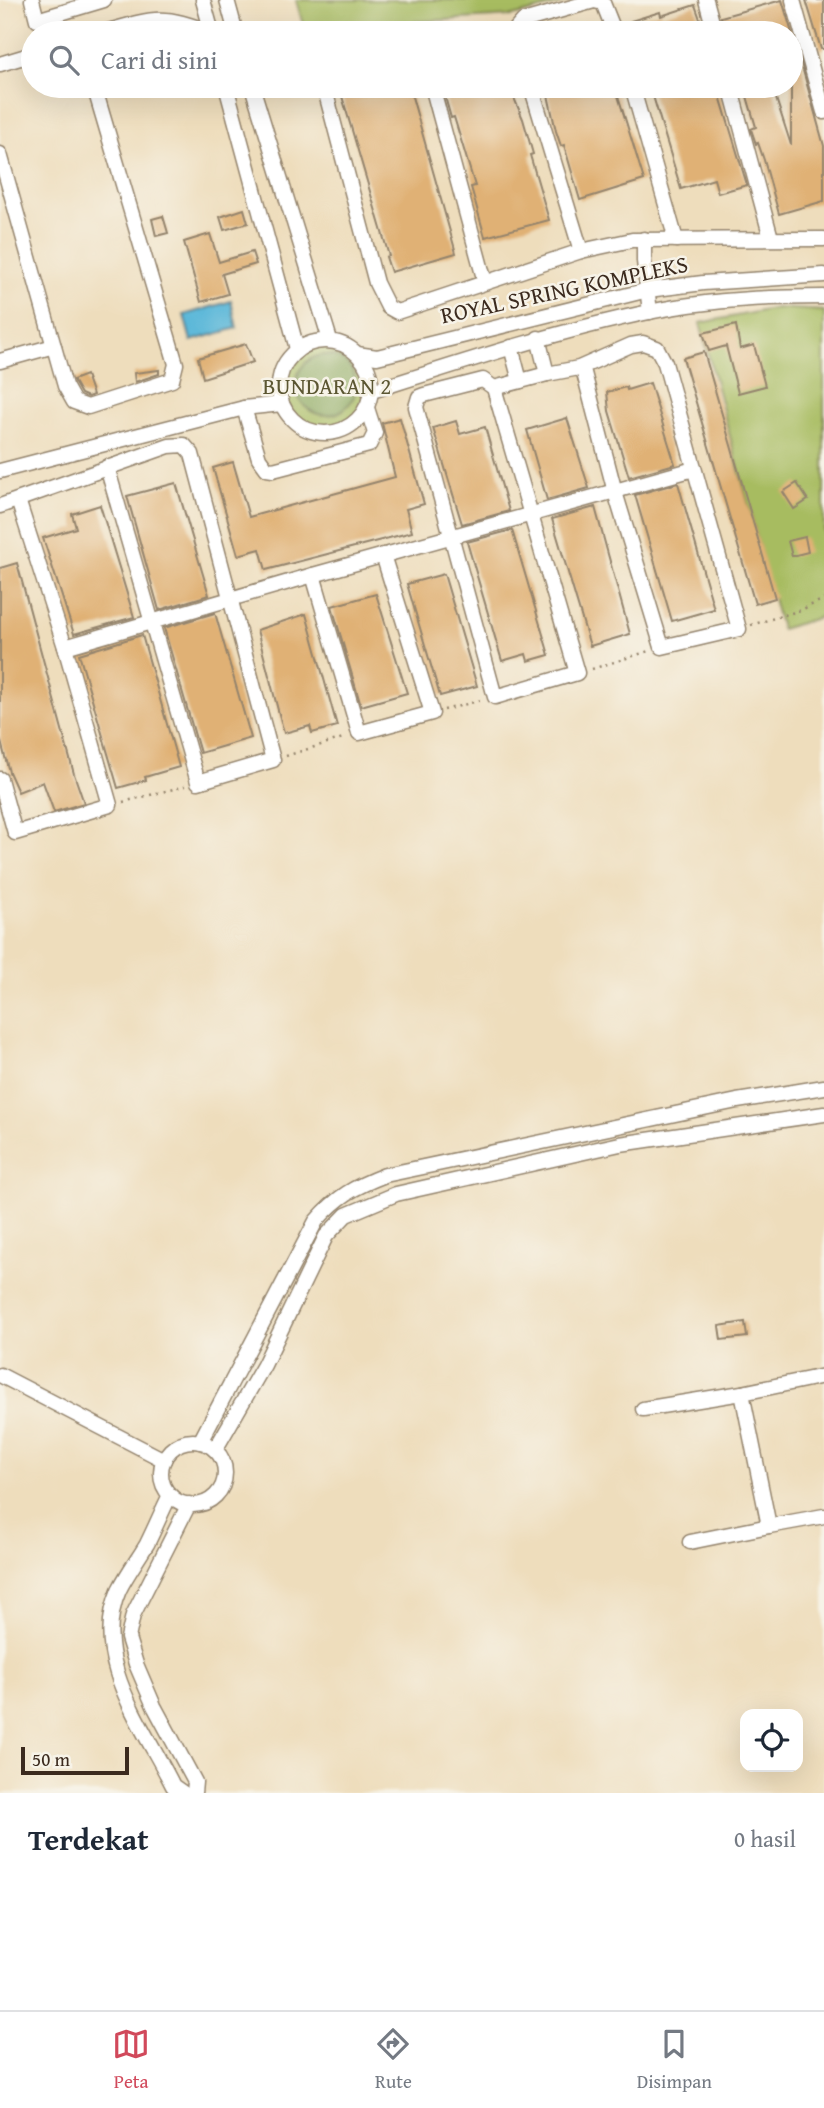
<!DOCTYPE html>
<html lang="id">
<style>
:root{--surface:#fff;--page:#f6f6f7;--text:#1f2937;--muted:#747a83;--line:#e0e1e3;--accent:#d1495b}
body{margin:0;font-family:"Gentium Book Plus",serif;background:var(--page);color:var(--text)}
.controls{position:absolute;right:21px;bottom:21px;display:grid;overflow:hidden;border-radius:14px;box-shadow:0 7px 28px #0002}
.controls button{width:63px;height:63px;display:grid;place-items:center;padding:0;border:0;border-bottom:2px solid var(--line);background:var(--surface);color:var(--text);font:35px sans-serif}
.scale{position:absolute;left:21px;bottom:18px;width:108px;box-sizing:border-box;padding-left:7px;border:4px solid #3b2a1e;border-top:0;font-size:19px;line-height:24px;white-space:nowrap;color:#3b2a1e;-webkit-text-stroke:5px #f7f3e8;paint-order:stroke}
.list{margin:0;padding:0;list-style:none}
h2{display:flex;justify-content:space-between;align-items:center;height:91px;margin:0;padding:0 28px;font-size:30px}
h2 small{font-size:23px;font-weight:400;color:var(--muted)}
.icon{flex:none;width:38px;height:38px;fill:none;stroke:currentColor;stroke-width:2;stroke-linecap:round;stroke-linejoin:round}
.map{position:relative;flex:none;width:824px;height:1793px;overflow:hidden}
.search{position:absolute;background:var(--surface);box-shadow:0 7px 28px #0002;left:21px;right:21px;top:21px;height:77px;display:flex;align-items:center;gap:18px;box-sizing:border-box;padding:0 24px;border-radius:38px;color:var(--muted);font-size:26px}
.sheet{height:217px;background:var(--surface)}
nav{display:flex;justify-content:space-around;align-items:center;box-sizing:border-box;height:98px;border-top:2px solid var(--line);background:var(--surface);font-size:19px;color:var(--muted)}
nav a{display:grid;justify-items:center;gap:4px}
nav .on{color:var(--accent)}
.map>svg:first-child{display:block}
</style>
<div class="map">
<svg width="824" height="1793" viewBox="0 0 824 1793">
<rect width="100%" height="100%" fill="#f7f3e8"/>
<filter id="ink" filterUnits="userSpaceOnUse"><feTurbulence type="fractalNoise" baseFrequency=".0143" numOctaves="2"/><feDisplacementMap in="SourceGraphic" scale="14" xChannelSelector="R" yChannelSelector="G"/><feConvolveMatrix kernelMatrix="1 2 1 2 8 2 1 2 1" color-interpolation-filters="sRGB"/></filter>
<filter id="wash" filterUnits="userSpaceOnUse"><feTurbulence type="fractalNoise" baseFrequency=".00686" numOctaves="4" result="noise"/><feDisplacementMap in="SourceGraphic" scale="28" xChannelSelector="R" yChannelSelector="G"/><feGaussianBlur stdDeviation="1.57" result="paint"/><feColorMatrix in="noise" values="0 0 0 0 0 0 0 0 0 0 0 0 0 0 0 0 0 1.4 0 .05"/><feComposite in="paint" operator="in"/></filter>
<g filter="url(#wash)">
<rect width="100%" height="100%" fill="#eeddbc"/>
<!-- green -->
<g fill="#a7bc61" stroke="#717340" stroke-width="2">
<path d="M296,0H576L513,16L304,28Z"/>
<path d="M777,308L824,311V616L781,629L700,323Z"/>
<circle cx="325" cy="387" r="42"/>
</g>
<!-- forest -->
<circle fill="#85a457" stroke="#60673a" stroke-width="2" cx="326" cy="385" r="30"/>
<!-- water -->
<path fill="#5bb8d9" stroke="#4b717c" stroke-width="2" d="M231,301L237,328L191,341L184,315Z"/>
<g id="blocks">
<!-- building -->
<g fill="#e0b175">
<path d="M782,0L792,33H724L721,17Z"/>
<path d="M806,0H824V49H821Z"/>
<path d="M695,5L705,33H634L631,21L660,12L661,16Z"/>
<path d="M791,46H793L797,57L799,56L824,146V201L779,214L764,160L758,143L756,144L751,129L756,127L744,86H772L791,145Z"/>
<path d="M339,86H409L456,253L391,272L386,257L389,256Z"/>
<path d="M442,86H509L523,119L533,154L530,155L549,220L485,237L471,187L475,186L454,117L451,118Z"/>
<path d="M546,86H615L644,180L580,200L564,145L561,146L556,131Z"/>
<path d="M650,86H717L747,185L718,193L714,179L681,189Z"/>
<path d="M244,209L248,223L224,230L220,217Z"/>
<path d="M163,216L168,233L156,236L152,219Z"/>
<path d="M210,234L219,262L252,252L256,264L222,274L228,294L201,302L184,242Z"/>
<path d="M736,325L740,349L754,345L765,386L738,393L726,346L709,351L703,333Z"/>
<path d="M246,344L253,362L203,378L198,358Z"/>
<path d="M704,352L775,598L755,604L683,358Z"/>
<path d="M159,370V374L135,382L134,373Z"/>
<path d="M86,375L93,395L88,397L81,394L73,380Z"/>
<path d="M650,383L675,464L629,477L609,411L607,392L626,387L627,390Z"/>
<path d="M400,418L424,504L406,509L412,532L266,570L260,549L238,555L213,468L233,462L249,517L395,477L382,423Z"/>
<path d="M567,418L589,488L547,500L527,430Z"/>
<path d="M456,421L460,434L485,427L509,511L462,524L433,428Z"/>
<path d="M176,483L209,595L159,610L127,496Z"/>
<path d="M678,483L714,609L672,621L635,495Z"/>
<path d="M797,483L808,500L794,509L783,492Z"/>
<path d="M100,505L134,617L74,634L43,538L76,528L72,514Z"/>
<path d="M595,507L630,634L590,646L552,519Z"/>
<path d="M512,530L549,655L528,661L526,654L502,661L467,542Z"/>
<path d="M805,537L808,552L792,556L788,541Z"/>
<path d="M17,563L74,774L84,803L54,812L43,782L18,792L9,772L0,738V568Z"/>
<path d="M444,574L477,686L440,696L407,584Z"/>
<path d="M376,594L407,693L361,706L332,606Z"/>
<path d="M215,613L251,738L200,753L164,628Z"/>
<path d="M306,614L337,726L312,733L310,726L284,733L257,630Z"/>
<path d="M142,635L179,767L145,777L146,780L118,788L79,654Z"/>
<path d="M745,1322L747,1337L721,1340L719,1326Z"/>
</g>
</g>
</g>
<g filter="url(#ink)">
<use href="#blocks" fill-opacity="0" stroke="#94846d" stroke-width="2"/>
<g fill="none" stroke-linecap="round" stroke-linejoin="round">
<defs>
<g id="minor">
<path d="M32,0L37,20L104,0"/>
<path d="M203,0L212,33"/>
<path d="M227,0L236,33"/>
<path d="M706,0L715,33"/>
<path d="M793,0L824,112"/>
<path d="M102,33C150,19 162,12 211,33"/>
<path d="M516,33V29L523,21L594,1L603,3L615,33"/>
<path d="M0,64L33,54"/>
<path d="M226,86L297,349"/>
<path d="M252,86L330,340"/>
<path d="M324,86L376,283L388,307L397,312L581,251L632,240L824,239"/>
<path d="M432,86L485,282"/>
<path d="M531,86L581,251"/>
<path d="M632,86L676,240"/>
<path d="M730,86L771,238"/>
<path d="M0,154L65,386L74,402L88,407L172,380L176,364L94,86"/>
<path d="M644,239V261L650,312"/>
<path d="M538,338L547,374"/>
<circle cx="325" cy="387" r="46"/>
<path d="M511,347L520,381"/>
<path d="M357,354L377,357L648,290L703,283L824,275"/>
<path d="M0,361L54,346"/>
<path d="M483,380L494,388L577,673L495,697L416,407L419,397L424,395Z"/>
<path d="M494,388L547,374L579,368L631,345L643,343L657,348L665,363L739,629L662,647L615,492L584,373L579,368"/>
<path d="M372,391C463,362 554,332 649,312C705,300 766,297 824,297"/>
<path d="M244,408L259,458L267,469L273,470L369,445L375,433L367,408"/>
<path d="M0,471L244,408L282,404"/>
<path d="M0,506L169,446L184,445L192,454L273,760L198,782L107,467"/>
<path d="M313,575L359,733L432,713L383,555"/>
<path d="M65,647L313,575L694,469"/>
<path d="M0,779L15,833L110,805L65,647L18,500"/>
<path d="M0,1375L164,1460"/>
<path d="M824,1376L742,1393L769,1526L824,1516"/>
<path d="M643,1409L742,1393"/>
<circle cx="193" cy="1473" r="32"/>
<path d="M200,1442L316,1221C338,1196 354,1187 385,1175L737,1101L824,1087"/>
<path d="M215,1450L264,1365L326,1236L346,1215L396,1194L620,1144L824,1114"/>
<path d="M170,1495C162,1511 155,1528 147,1544C138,1559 127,1574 119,1590C89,1659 144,1727 173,1786L183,1793"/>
<path d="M189,1504L133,1615L128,1638L136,1664L154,1706L195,1782L194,1793"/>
<path d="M690,1542L769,1526"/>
</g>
</defs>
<!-- minor casing -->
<use href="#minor" stroke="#94846d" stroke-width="17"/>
<!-- path -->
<g stroke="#94846d" stroke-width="2.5" stroke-dasharray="2 5" stroke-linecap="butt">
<path d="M751,625L801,610L824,599"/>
<path d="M592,669L649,651"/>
<path d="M444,710L482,700"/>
<path d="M286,756L346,737"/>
<path d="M123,802L185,786"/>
</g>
<!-- minor -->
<use href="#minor" stroke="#fff" stroke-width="14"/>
</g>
</g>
<g text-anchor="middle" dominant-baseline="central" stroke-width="5" stroke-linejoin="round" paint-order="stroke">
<!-- street labels -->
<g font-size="23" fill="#3b2a1e" stroke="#f7f3e8">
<text transform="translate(564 289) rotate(-12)">ROYAL SPRING KOMPLEKS</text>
</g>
<!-- park labels -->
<g font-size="23" fill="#5b5632" stroke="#f7f3e8">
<text x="327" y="385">BUNDARAN 2</text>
</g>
</g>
</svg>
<div class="controls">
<button><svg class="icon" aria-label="locate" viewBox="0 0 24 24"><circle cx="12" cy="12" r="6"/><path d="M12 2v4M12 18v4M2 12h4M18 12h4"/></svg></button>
</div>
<div class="scale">50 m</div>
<div class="search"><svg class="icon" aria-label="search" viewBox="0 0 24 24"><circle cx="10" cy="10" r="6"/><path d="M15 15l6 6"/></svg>Cari di sini</div>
</div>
<section class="sheet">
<h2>Terdekat<small>0 hasil</small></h2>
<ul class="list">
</ul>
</section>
<nav>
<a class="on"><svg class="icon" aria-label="map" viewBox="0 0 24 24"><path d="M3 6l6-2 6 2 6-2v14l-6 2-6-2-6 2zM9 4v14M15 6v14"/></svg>Peta</a>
<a><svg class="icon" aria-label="directions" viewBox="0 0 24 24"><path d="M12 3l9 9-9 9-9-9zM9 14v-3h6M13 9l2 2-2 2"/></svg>Rute</a>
<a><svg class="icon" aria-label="saved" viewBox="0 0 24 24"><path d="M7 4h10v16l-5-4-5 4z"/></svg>Disimpan</a>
</nav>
